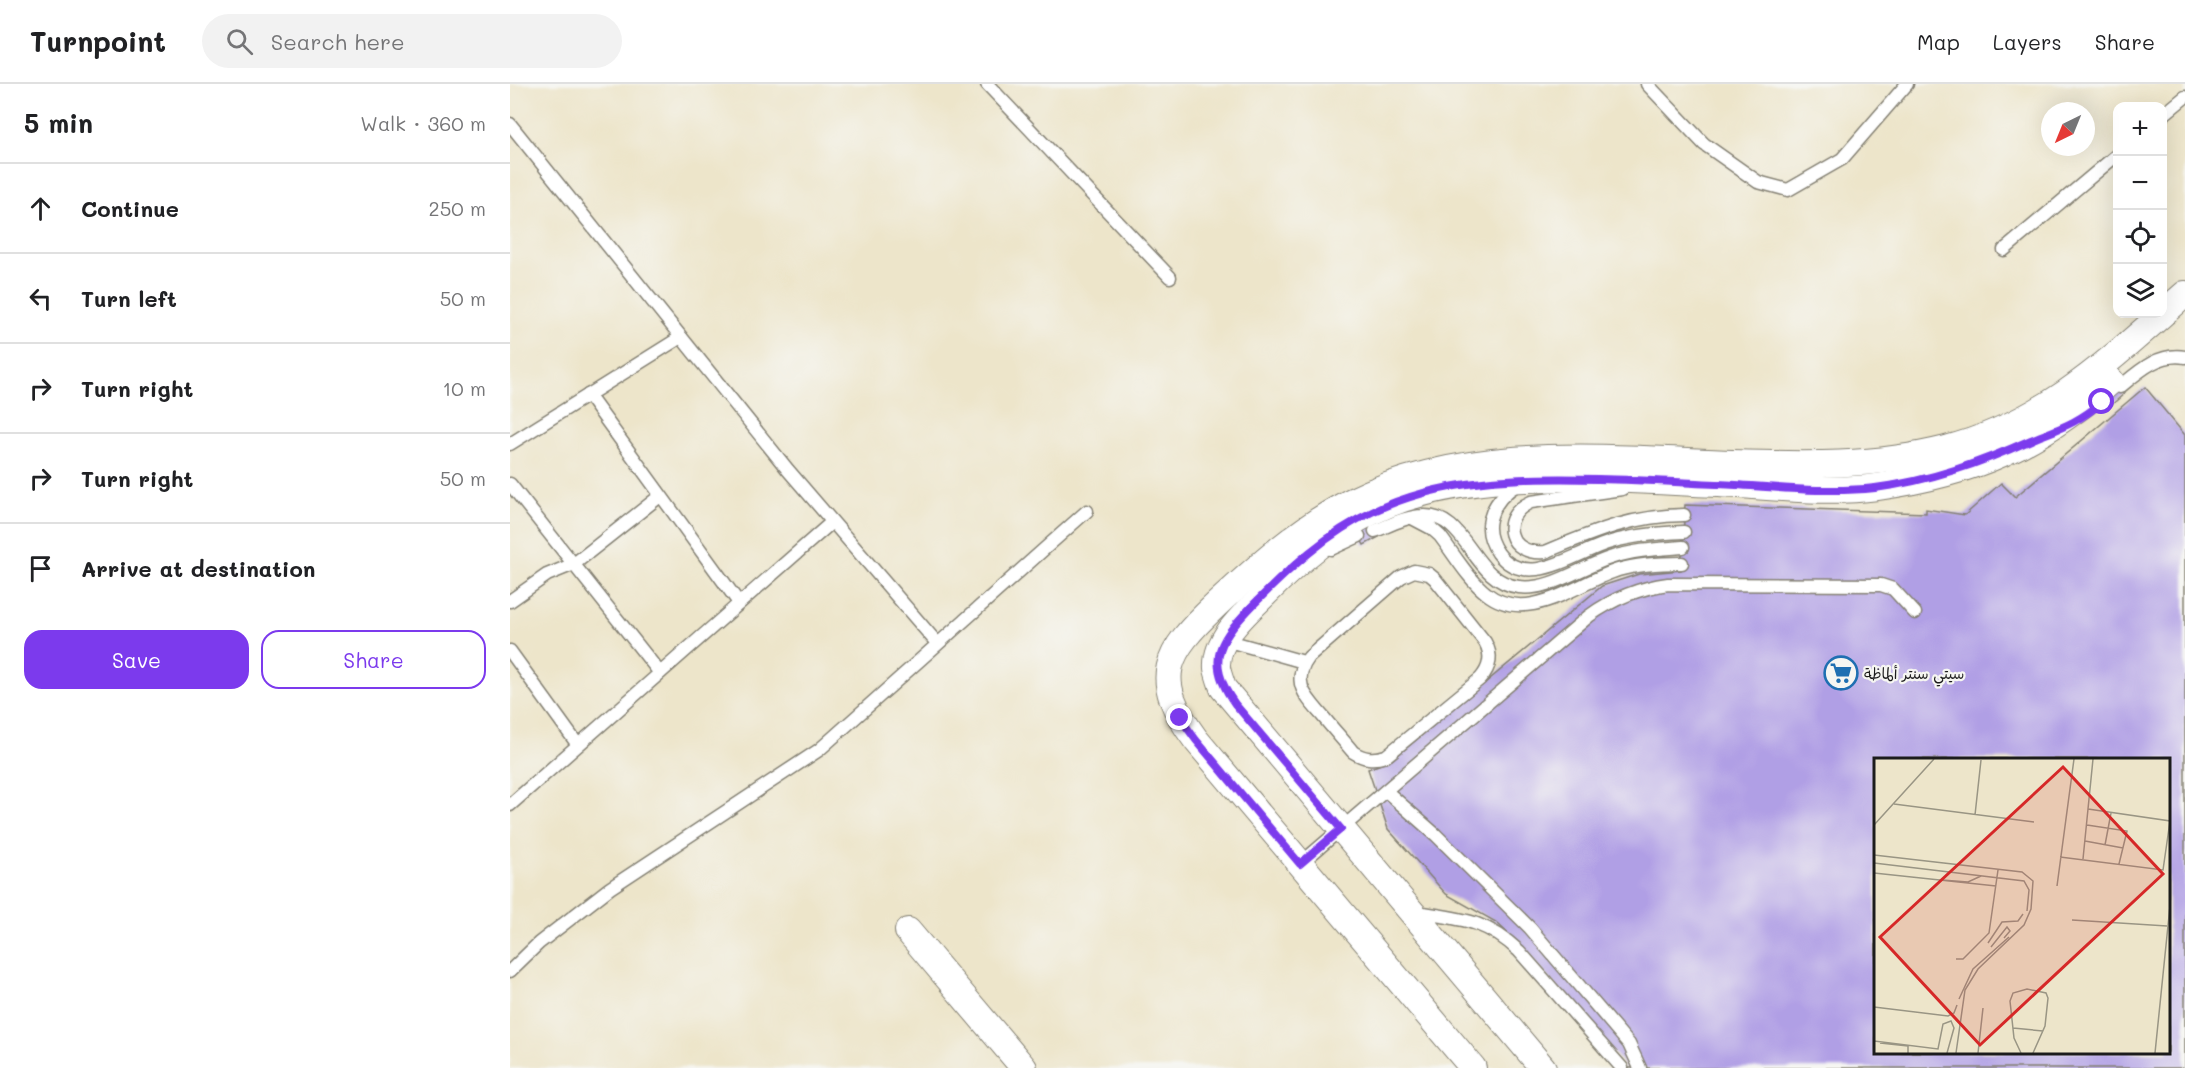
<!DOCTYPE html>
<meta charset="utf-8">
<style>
:root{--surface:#fff;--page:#f2f2f2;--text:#202124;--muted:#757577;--line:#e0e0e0;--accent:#7c3aed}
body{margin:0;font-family:Mali,"Playpen Sans Arabic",sans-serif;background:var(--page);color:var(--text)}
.controls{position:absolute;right:18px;top:18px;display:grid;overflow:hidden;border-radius:12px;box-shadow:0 6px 24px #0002}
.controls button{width:54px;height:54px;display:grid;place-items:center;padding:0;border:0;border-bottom:2px solid var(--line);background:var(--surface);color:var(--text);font:30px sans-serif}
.compass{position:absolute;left:1531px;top:18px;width:54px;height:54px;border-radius:50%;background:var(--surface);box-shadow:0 6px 24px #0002;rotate:223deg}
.stop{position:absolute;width:18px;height:18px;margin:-14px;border:4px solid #7c3aed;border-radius:50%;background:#fff}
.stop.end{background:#7c3aed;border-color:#fff;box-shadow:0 2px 6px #0008}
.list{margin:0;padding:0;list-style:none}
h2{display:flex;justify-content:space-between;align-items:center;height:78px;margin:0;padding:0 24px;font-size:26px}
h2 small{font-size:20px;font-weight:400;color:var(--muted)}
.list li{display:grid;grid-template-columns:39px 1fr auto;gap:18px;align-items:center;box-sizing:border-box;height:90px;padding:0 24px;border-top:2px solid var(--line)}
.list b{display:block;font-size:22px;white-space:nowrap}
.list em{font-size:20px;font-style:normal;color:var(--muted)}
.actions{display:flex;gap:12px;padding:18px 24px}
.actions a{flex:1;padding:14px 0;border:2px solid var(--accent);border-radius:18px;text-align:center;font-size:21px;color:var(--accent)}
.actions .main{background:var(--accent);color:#fff}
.icon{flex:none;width:33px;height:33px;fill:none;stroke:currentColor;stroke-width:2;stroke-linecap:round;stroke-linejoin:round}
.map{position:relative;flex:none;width:1675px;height:984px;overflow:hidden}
header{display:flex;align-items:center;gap:36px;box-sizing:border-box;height:84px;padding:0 30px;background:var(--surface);border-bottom:2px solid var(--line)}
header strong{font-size:28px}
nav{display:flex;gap:33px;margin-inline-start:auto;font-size:21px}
.search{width:420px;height:54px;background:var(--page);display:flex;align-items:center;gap:15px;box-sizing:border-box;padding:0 21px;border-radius:33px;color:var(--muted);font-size:22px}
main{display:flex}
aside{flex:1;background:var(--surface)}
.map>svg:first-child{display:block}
</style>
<header>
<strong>Turnpoint</strong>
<div class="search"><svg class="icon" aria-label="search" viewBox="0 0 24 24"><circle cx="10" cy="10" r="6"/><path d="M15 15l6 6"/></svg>Search here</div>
<nav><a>Map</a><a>Layers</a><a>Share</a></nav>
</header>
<main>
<aside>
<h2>5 min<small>Walk · 360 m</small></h2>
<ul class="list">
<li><svg class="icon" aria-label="ahead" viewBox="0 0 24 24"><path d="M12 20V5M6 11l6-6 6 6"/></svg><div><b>Continue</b></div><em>250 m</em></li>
<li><svg class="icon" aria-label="left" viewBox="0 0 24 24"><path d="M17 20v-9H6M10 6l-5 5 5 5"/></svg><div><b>Turn left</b></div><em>50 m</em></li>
<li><svg class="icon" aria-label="right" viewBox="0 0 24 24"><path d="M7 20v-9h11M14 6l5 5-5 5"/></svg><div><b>Turn right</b></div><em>10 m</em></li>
<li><svg class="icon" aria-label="right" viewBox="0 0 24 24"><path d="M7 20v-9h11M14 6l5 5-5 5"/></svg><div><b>Turn right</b></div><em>50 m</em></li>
<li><svg class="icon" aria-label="arrive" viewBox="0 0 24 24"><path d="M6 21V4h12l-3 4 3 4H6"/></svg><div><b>Arrive at destination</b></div></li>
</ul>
<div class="actions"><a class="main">Save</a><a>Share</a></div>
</aside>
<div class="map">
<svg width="1675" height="984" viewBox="0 0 1675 984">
<rect width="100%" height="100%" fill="#f6f6f2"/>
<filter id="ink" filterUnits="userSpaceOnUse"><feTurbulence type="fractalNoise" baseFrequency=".0167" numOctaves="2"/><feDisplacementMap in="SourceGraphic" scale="12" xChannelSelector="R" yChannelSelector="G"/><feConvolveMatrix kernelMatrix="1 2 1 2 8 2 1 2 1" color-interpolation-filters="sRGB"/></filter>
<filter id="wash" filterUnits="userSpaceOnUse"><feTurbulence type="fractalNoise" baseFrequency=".008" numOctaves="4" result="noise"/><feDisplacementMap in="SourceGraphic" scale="24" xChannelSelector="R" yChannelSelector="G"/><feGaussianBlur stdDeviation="1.35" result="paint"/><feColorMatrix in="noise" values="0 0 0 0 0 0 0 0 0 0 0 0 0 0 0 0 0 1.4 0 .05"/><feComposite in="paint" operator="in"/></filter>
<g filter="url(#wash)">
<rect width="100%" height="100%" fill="#ede5ca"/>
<g id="blocks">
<!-- building -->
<g fill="#b09fe5" fill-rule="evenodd">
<path d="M1607,299L1615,309L1598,324L1589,314Z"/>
<path d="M1635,303L1675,351V984H1114L1115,982L1006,857L986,838L936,810L878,745L858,685L882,676L1092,502L1129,490L1171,486L1175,421L1416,429V425L1455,431L1491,399L1505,413ZM1366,675H1658V968H1366Z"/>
<path d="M862,440L869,453L854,461L847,448Z"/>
</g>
</g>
</g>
<g filter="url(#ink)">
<use href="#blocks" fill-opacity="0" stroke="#848073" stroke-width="1.5"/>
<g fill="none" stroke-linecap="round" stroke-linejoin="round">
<defs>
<g id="lane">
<path d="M477,0L660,193"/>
<path d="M1137,0L1194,60L1248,98L1278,106L1332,75L1397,0"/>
<path d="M1652,32L1675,13"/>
<path d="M0,40L278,386L427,559"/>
<path d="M1494,166L1608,70"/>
<path d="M1610,303C1628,288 1649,268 1675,273"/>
<path d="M78,311L229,519"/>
<path d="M0,360L171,253"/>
<path d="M0,400L150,589"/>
<path d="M1008,400C995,408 984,419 980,435C977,447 981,459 988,469C1017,508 1067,467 1101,458C1125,451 1149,449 1174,448"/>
<path d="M1112,405L1021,418C987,433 998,472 1035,468C1084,448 1120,432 1174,431"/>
<path d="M902,434L921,444L930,452C943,469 959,496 976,509C1017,542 1067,499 1108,486C1129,480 1150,479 1172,479"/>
<path d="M865,447C880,441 897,432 913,432C958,430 962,498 1009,503C1040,507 1071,483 1100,474C1124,466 1148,465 1173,463"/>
<path d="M821,465L849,452"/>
<path d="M904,487L919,490L925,495L975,558C983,572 980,584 970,595L876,672C863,676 854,675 843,668C834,657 824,646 815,635C798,615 779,599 799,573L891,493Z"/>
<path d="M0,517L37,491L64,480L150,412"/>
<path d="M715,556L794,578"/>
<path d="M0,567L68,661"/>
<path d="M876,707L926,751L1020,844L1119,960L1130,984"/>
<path d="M0,721L322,438"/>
<path d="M790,780L1079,532C1104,514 1128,504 1158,500L1371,501L1383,505L1405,529"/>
<path d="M906,828C950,835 975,835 1009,867L1112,984"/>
<path d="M0,887L29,859L100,804L309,666L577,427"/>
</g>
<g id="street">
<path d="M398,847L514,984"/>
<path d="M963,984L686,656C640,594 655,569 706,521C748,482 791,443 842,417C959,359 1096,374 1222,379C1294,381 1365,383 1436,365C1536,339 1600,276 1675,210"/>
<path d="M1033,984L713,604C711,598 708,590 707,584C705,554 737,528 756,509C787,478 821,448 861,428C931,394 1010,393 1086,395C1134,396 1181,399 1229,401C1275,404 1322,409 1367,403C1462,390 1529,361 1601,297"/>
</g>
</defs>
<!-- lane casing -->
<use href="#lane" stroke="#848073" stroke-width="15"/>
<!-- street casing -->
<use href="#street" stroke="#848073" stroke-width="28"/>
<!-- lane -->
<use href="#lane" stroke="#fff" stroke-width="12"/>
<!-- street -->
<use href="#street" stroke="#fff" stroke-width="26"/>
</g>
</g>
<g fill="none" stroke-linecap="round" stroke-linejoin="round" filter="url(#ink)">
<!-- route -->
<path stroke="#7c3aed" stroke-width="8" d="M670,634L686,656L790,780L831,745L725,620C693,575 711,554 745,519C779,485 817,449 862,428C933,394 1011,393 1088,395C1134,396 1180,399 1226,401C1272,404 1319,409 1365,404C1420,397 1470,379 1521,356C1550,344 1568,339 1592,318"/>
</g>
<!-- icons -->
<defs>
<symbol id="supermarket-ring" viewBox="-11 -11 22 22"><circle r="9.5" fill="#f6f6f2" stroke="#1f6fb2" stroke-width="1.5"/><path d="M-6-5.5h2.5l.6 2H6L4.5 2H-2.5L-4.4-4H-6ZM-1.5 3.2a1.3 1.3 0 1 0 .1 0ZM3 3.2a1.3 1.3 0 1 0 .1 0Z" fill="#1f6fb2"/></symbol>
</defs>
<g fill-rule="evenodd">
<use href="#supermarket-ring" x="1312" y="570" width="38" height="38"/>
</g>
<g text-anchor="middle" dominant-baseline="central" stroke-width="4.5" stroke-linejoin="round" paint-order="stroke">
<!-- poi labels -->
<g font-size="15" fill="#1c1c1c" stroke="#f6f6f2" text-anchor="start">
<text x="1354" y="589">سيتي سنتر ألماظة</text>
</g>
</g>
<!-- overview -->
<g transform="translate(1364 674)">
<rect width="296" height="296" fill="#ede5ca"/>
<path fill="none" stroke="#999584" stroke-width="1.5" d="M20,46L160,64M101,57L107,2M0,67L60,1M213,67L253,73L245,106M211,83L249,90M231,87L237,55M0,97L148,114L159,123L157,151L150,167L104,211L91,232L82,295M186,99L289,112L296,63L214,51M209,101L219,1M0,105L150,123L155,132L153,153M0,115L122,128M68,122L94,124L107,118M183,128L200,1M198,162L293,168M114,185L128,164L144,163L149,156M117,189L133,169L136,173L130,180M82,201H89L115,175L124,112M85,241L99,211L135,179M0,249L74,258L80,255L83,247M139,270L169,273M0,283L64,291L69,266L77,263L80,270L73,295M6,285L34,288V295M104,295L109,250M147,295L140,280L136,243L139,235L153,231L172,235L174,240L171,268L159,295M281,295L296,148"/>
<path fill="#d62828" fill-opacity="0.15" stroke="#d62828" stroke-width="3" d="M189,9L289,116L106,287L6,179Z"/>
<rect width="296" height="296" fill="none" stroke="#1c1c1c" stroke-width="3"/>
</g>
</svg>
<div class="controls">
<button>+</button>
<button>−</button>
<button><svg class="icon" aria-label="locate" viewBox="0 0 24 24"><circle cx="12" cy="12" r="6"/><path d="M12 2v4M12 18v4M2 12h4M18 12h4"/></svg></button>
<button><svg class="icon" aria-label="layers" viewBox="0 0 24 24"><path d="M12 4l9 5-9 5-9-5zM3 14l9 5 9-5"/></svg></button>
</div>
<svg class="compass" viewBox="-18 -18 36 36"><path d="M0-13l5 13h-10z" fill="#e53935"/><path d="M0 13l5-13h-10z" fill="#757577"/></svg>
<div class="stop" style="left:1592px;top:318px"></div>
<div class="stop end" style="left:670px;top:634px"></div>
</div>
</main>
